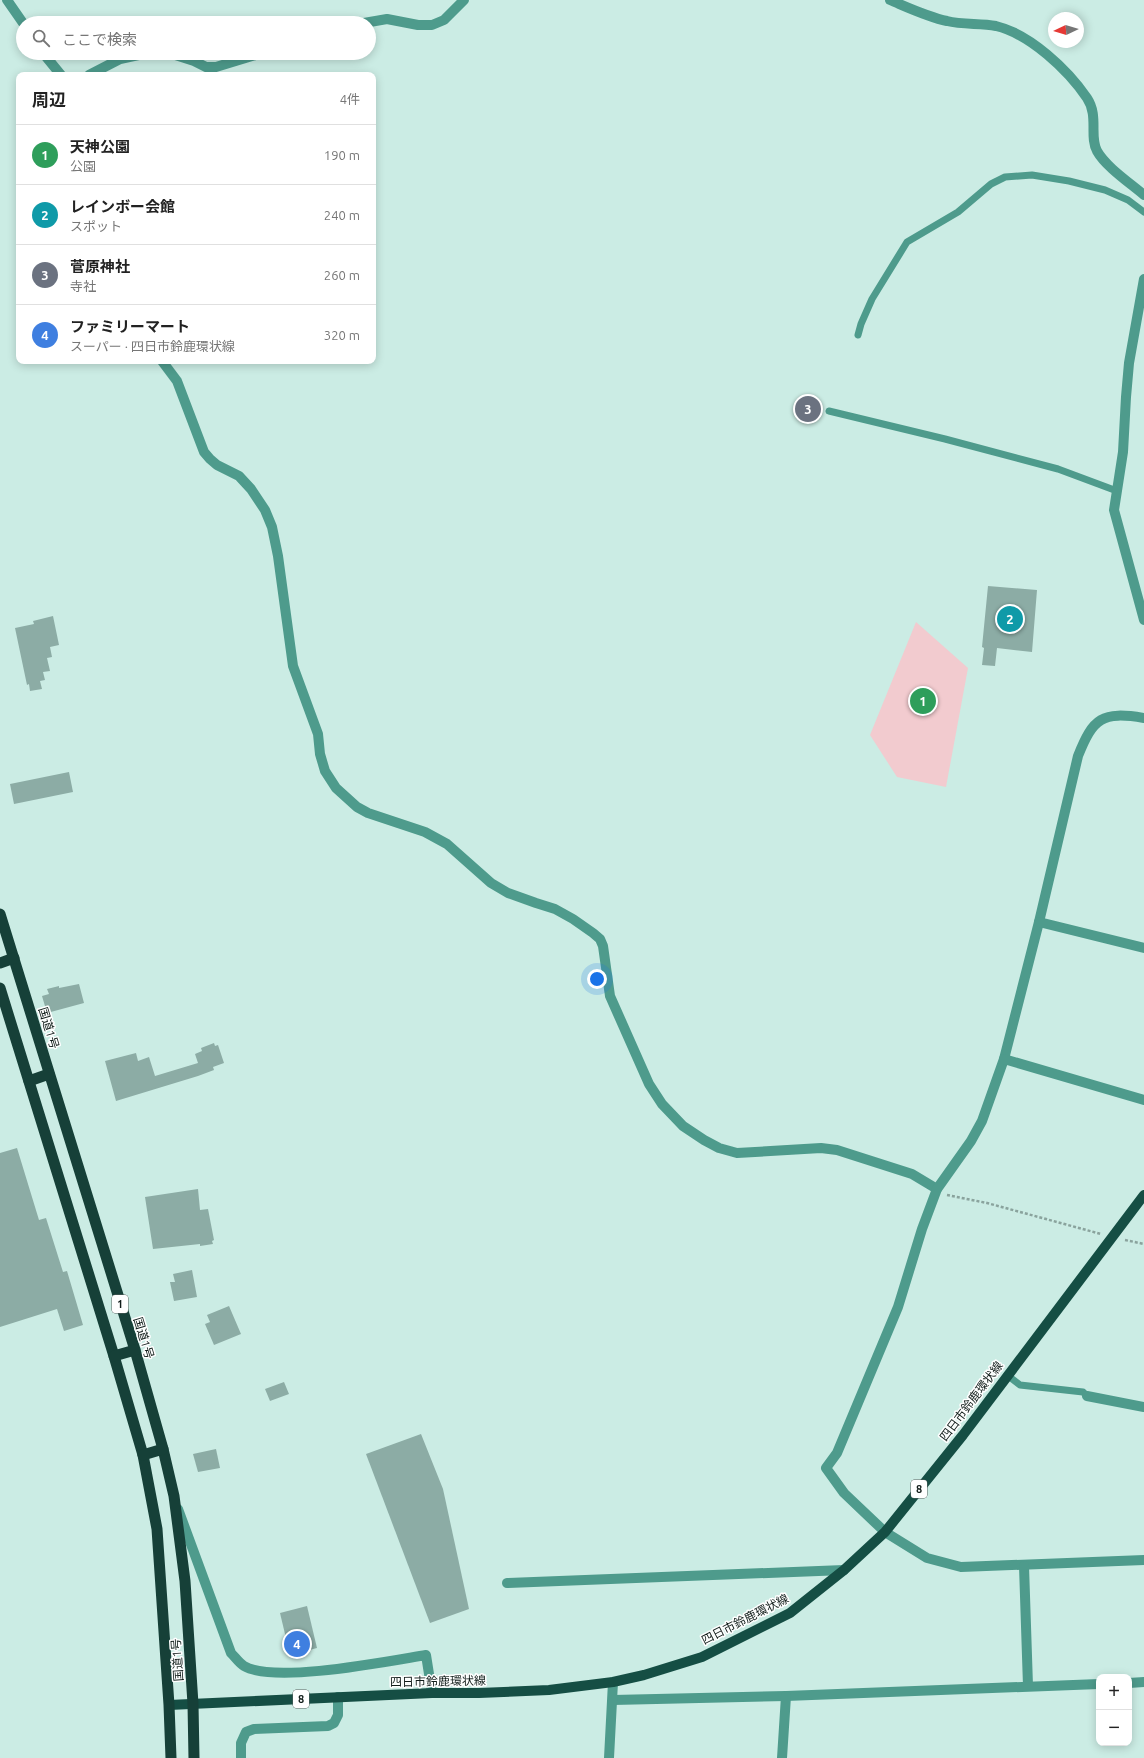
<!DOCTYPE html>
<html lang="ja">
<meta charset="utf-8">
<style>
:root{--surface:#fff;--page:#f2f2f2;--text:#222;--muted:#767676;--line:#e0e0e0;--accent:#7c3aed}
body{margin:0;font-family:Ubuntu,"Noto Sans JP",sans-serif;background:var(--page);color:var(--text)}
.controls{position:absolute;right:12px;bottom:12px;display:grid;overflow:hidden;border-radius:8px;box-shadow:0 2px 10px #0003}
.controls button{width:36px;height:36px;display:grid;place-items:center;padding:0;border:0;border-bottom:1px solid var(--line);background:var(--surface);color:var(--text);font:20px sans-serif}
.compass{position:absolute;left:1048px;top:12px;width:36px;height:36px;border-radius:50%;background:var(--surface);box-shadow:0 2px 10px #0003;rotate:266deg}
.you{position:absolute;left:597px;top:979px;width:14px;height:14px;margin:-10px;border:3px solid #fff;border-radius:50%;background:#1a73e8;box-shadow:0 0 0 6px #1a73e833}
.badge{display:grid;place-items:center;width:26px;height:26px;border-radius:50%;background:var(--accent);color:#fff;font-size:13px;font-weight:700}
.pin{position:absolute;translate:-50% -50%;border:2px solid #fff;box-shadow:0 1px 4px #0006}
.list{margin:0;padding:0;list-style:none}
h2{display:flex;justify-content:space-between;align-items:center;height:52px;margin:0;padding:0 16px;font-size:17px}
h2 small{font-size:13px;font-weight:400;color:var(--muted)}
.list li{display:grid;grid-template-columns:26px 1fr auto;gap:12px;align-items:center;box-sizing:border-box;height:60px;padding:0 16px;border-top:1px solid var(--line)}
.list b{display:block;font-size:15px;white-space:nowrap}
.list p{margin:0;font-size:13px;white-space:nowrap;color:var(--muted)}
.list em{font-size:13px;font-style:normal;color:var(--muted)}
.icon{flex:none;width:22px;height:22px;fill:none;stroke:currentColor;stroke-width:2;stroke-linecap:round;stroke-linejoin:round}
.map{position:relative;flex:none;width:1144px;height:1758px;overflow:hidden}
.search{position:absolute;background:var(--surface);box-shadow:0 2px 10px #0003;left:16px;top:16px;width:360px;height:44px;display:flex;align-items:center;gap:10px;box-sizing:border-box;padding:0 14px;border-radius:22px;color:var(--muted);font-size:15px}
.panel{position:absolute;background:var(--surface);box-shadow:0 2px 10px #0003;left:16px;top:72px;width:360px;height:292px;border-radius:8px}
.map>svg:first-child{display:block}
</style>
<div class="map">
<svg width="1144" height="1758" viewBox="0 0 1144 1758">
<rect width="100%" height="100%" fill="#cbece4"/>
<!-- green -->
<path fill="#f2cbcf" d="M916,622L968,668L946,787L897,777L870,735Z"/>
<!-- building -->
<g fill="#8caca5">
<path d="M988,586L1037,590L1032,652L997,648L995,666L982,665L984,648L982,647Z"/>
<path d="M53,616L59,645L50,647L52,657L47,658L50,671L43,672L45,680L40,681L42,689L30,691L29,684L27,685L15,628L34,624L33,621Z"/>
<path d="M69,772L73,792L14,804L10,784Z"/>
<path d="M79,984L84,1003L47,1013L42,996L49,994L47,989L59,986V988Z"/>
<path d="M214,1043L215,1046L218,1045L224,1063L213,1067L214,1070L198,1076L116,1101L105,1061L136,1053L138,1061L149,1057L155,1076L198,1063L195,1054L202,1051L201,1048Z"/>
<path d="M17,1148L39,1220L46,1218L63,1272L67,1271L83,1325L64,1331L57,1309L0,1327V1153Z"/>
<path d="M198,1189L200,1210L208,1209L214,1240L212,1241L213,1244L200,1246V1244L153,1249L145,1197Z"/>
<path d="M192,1270L197,1297L174,1301L170,1282H175L173,1274Z"/>
<path d="M229,1306L241,1334L214,1345L205,1324L210,1322L207,1315Z"/>
<path d="M284,1382L289,1394L270,1401L265,1389Z"/>
<path d="M421,1434L443,1489L469,1609L430,1623L366,1454Z"/>
<path d="M216,1449L220,1468L198,1472L193,1454Z"/>
<path d="M307,1606L317,1648L290,1655L280,1613Z"/>
</g>
<g fill="none" stroke-linecap="round" stroke-linejoin="round">
<!-- path -->
<g stroke="#8aa39d" stroke-width="2.5" stroke-dasharray="3 2" stroke-linecap="butt">
<path d="M947,1195L987,1203L1101,1234"/>
<path d="M1125,1240L1144,1244"/>
</g>
<!-- service -->
<g stroke="#4e9b8c" stroke-width="7">
<path d="M858,335L861,324L872,299L907,242L958,212L991,184L1005,177L1032,175L1069,181L1105,190L1128,200L1144,212"/>
<path d="M829,411L945,439L1058,469L1117,491"/>
<path d="M1007,1375L1020,1385L1083,1392L1087,1396"/>
</g>
<!-- minor -->
<g stroke="#4e9b8c" stroke-width="10">
<path d="M7,0L23,23"/>
<path d="M890,0C909,8 928,17 947,21C963,25 980,23 996,26C1030,34 1068,70 1087,98C1099,116 1089,136 1097,151C1106,167 1130,183 1144,195"/>
<path d="M364,23L387,19L418,25H432L444,20L464,0"/>
<path d="M43,53L61,75"/>
<path d="M169,53L194,61L206,67H216L262,53"/>
<path d="M89,75L120,59L148,53"/>
<path d="M1144,279L1129,363L1126,397L1123,452L1114,510L1144,620"/>
<path d="M162,361L177,381L204,452L210,459L217,465L239,476L251,489L265,510L272,527L278,556L293,666L318,734L320,754L325,771L336,788L357,807L368,813L425,832L447,844L491,883L508,893L536,903L555,909L573,919L593,933L600,939L603,946L610,996L649,1084L662,1104L683,1126L704,1140L719,1148L737,1153L821,1148L837,1150L912,1174L937,1189"/>
<path d="M1144,718C1102,711 1093,718 1078,756L1039,922L1004,1059L982,1121L971,1141L937,1189L922,1229L898,1307L837,1453L826,1468L844,1493L885,1532L927,1558L961,1567L1144,1560"/>
<path d="M1039,922L1144,948"/>
<path d="M1004,1059L1144,1100"/>
<path d="M1087,1396L1144,1407"/>
<path d="M178,1509L231,1653C235,1657 239,1663 244,1666C274,1684 389,1661 426,1655L432,1693"/>
<path d="M1024,1566L1028,1686"/>
<path d="M507,1583L844,1570"/>
<path d="M1129,1683L1144,1682"/>
<path d="M613,1700L786,1696L1099,1684"/>
<path d="M241,1758V1743L246,1732L254,1729L328,1726L334,1723L338,1715V1697"/>
<path d="M609,1758L613,1682"/>
<path d="M782,1758L786,1696"/>
</g>
<!-- primary -->
<path stroke="#154e44" stroke-width="10" d="M169,1705L432,1693H479L549,1690L613,1682L644,1675L702,1657L790,1613L844,1570L885,1532L963,1435L1144,1195"/>
<!-- trunk -->
<g stroke="#164038" stroke-width="11">
<path d="M0,914L135,1350L163,1449L174,1496L185,1581L193,1704L194,1758"/>
<path d="M0,963L14,958"/>
<path d="M0,988L114,1356L143,1455L157,1529L169,1705L171,1758"/>
<path d="M29,1081L49,1074"/>
<path d="M114,1356L135,1350"/>
<path d="M143,1455L163,1449"/>
</g>
</g>
<g text-anchor="middle" dominant-baseline="central" stroke-width="3" stroke-linejoin="round" paint-order="stroke">
<!-- shield labels -->
<g fill="#fff" stroke="#58615f" stroke-width="1">
<rect x="112" y="1295" width="16" height="18" rx="3"/>
<rect x="911" y="1480" width="16" height="18" rx="3"/>
<rect x="293" y="1690" width="16" height="18" rx="3"/>
</g>
<g font-size="11" font-weight="bold" fill="#111d1a">
<text x="120" y="1304">1</text>
<text x="919" y="1489">8</text>
<text x="301" y="1699">8</text>
</g>
<!-- street labels -->
<g font-size="12" fill="#111d1a" stroke="#fff">
<text transform="translate(49 1028) rotate(73)">国道1号</text>
<text transform="translate(144 1338) rotate(73)">国道1号</text>
<text transform="translate(971 1401) rotate(-53)">四日市鈴鹿環状線</text>
<text transform="translate(745 1619) rotate(-27)">四日市鈴鹿環状線</text>
<text transform="translate(177 1660) rotate(-94)">国道1号</text>
<text transform="translate(438 1681) rotate(-1)">四日市鈴鹿環状線</text>
</g>
</g>
</svg>
<div class="controls">
<button>+</button>
<button>−</button>
</div>
<svg class="compass" viewBox="-18 -18 36 36"><path d="M0-13l5 13h-10z" fill="#e53935"/><path d="M0 13l5-13h-10z" fill="#767676"/></svg>
<div class="you"></div>
<div class="pin badge" style="left:923px;top:701px;background:#2e9e5b">1</div>
<div class="pin badge" style="left:1010px;top:619px;background:#0f9aa8">2</div>
<div class="pin badge" style="left:808px;top:409px;background:#6b7280">3</div>
<div class="pin badge" style="left:297px;top:1644px;background:#3f7fe0">4</div>
<div class="search"><svg class="icon" aria-label="search" viewBox="0 0 24 24"><circle cx="10" cy="10" r="6"/><path d="M15 15l6 6"/></svg>ここで検索</div>
<section class="panel">
<h2>周辺<small>4件</small></h2>
<ul class="list">
<li><span class="badge" style="background:#2e9e5b">1</span><div><b>天神公園</b><p>公園</p></div><em>190 m</em></li>
<li><span class="badge" style="background:#0f9aa8">2</span><div><b>レインボー会館</b><p>スポット</p></div><em>240 m</em></li>
<li><span class="badge" style="background:#6b7280">3</span><div><b>菅原神社</b><p>寺社</p></div><em>260 m</em></li>
<li><span class="badge" style="background:#3f7fe0">4</span><div><b>ファミリーマート</b><p>スーパー · 四日市鈴鹿環状線</p></div><em>320 m</em></li>
</ul>
</section>
</div>
